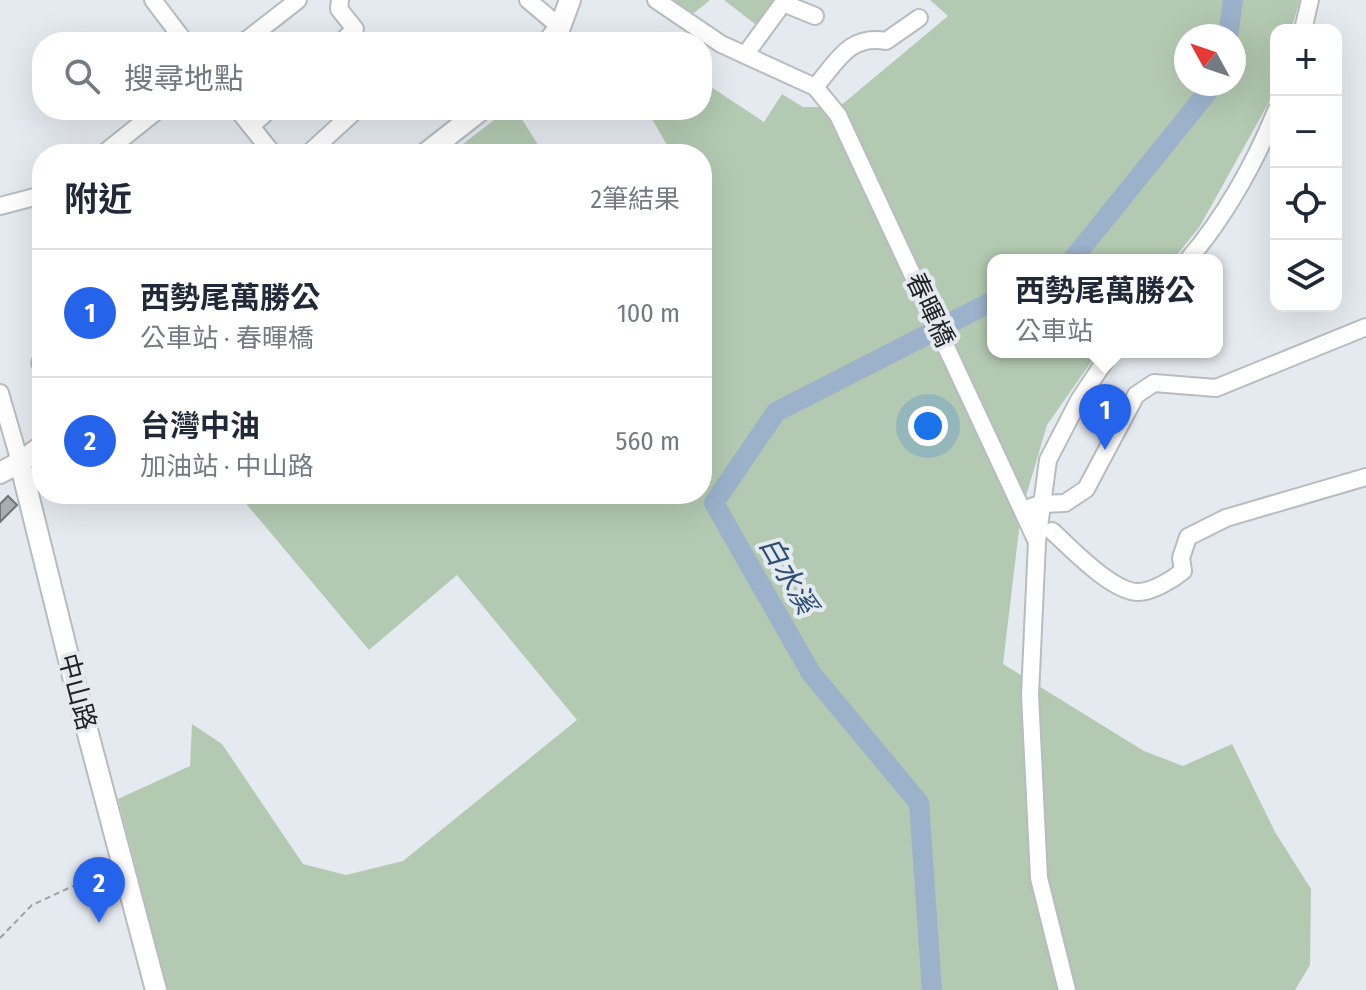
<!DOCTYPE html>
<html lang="zh-TW">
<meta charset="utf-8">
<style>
:root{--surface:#fff;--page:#f6f6f7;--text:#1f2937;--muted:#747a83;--line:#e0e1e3;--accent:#2563eb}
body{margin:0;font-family:"Fira Sans Condensed","Noto Sans TC",sans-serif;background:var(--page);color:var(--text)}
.controls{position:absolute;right:24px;top:24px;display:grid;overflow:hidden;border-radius:16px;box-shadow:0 8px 32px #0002}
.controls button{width:72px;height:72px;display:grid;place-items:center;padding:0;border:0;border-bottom:2px solid var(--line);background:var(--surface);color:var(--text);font:40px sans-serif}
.compass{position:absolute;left:1174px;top:24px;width:72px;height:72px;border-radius:50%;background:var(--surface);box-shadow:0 8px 32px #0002;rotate:310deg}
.you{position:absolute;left:928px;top:426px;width:28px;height:28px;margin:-20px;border:6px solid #fff;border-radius:50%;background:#1a73e8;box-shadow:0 0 0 12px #1a73e833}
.badge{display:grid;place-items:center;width:52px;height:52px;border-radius:50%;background:var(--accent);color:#fff;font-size:26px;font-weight:700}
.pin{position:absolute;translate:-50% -66px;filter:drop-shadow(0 2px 4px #0008)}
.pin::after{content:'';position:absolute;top:42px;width:28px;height:24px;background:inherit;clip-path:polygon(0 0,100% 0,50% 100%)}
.popup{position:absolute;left:987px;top:254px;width:236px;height:104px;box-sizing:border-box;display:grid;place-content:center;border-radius:16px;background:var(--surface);filter:drop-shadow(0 2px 6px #0005);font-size:26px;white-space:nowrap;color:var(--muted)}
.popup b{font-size:30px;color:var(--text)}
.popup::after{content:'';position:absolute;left:50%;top:100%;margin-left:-16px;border:16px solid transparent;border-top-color:var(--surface)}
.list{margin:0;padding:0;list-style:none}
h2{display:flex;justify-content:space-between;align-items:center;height:104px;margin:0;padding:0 32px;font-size:34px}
h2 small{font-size:26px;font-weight:400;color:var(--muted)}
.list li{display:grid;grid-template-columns:52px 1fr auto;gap:24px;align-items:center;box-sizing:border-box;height:128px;padding:0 32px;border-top:2px solid var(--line)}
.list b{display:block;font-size:30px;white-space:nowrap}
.list p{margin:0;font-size:26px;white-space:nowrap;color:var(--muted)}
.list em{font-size:26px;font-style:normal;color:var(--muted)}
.icon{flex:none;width:44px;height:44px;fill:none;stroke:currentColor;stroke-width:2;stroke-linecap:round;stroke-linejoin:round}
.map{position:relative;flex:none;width:1366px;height:990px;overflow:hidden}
.search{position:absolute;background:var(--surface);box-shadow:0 8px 32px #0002;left:32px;top:32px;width:680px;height:88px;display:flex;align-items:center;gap:20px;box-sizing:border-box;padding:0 28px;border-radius:32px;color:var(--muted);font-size:30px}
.panel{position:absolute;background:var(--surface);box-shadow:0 8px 32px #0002;left:32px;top:144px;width:680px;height:360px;border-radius:32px}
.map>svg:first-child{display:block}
</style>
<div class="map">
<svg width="1366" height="990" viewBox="0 0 1366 990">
<rect width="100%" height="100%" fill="#e5eaf0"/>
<!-- green -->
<g fill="#b3c9b1" fill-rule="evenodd">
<path d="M647,0H710L683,22Z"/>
<path d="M724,0H781L755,24Z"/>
<path d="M930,0H1300L1291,30H1276V84L1273,95L1200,226L1173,260H993V352H1098L1047,425L1021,513L1003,664L1144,751L1183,766L1232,744L1275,832L1311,889L1310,965L1295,990H167L118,799L190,766L192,724L222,744L303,864L346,875L403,861L577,720L457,575L369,650L238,494H702V154H672L647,110H702V81L764,122L782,94L803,107H839L948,16ZM1186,36H1234V84H1186Z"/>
<path d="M507,110H516L544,154H450Z"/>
</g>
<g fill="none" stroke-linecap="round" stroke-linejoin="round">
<!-- river -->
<g stroke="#9cb2cb" stroke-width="20">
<path d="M1228,36L1233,0"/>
<path d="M1072,260L1214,84"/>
<path d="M932,990L919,803L811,673L714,503L776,412L993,301"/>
</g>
</g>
<!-- building -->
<path fill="#a8adb2" stroke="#6f7579" stroke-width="2" d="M8,496L17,505L0,522V504Z"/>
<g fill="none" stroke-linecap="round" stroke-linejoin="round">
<defs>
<g id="minor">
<path d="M153,0L185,42"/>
<path d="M340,0L339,9L355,29L341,42"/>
<path d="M528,0L560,27"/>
<path d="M656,0L721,44L815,87L838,115L1037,542"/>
<path d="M1303,30L1310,0"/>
<path d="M244,42L298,0"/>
<path d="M745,55L783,3L815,16"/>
<path d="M815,87C837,62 849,34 886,41L919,18"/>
<path d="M238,110L273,154"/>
<path d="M251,126L269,110"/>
<path d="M103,154L158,110"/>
<path d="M308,154L356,110"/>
<path d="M0,206L42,195"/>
<path d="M1188,260C1225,216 1254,165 1276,111"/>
<path d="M40,363L42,361"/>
<path d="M0,393L20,462"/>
<path d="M1031,507L1040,504L1065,503L1086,489L1136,395L1154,383L1216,388L1366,327"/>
<path d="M1052,531C1071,548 1112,592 1138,592C1152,592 1172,580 1183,571L1181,558L1188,537L1226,518L1366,477"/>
<path d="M1067,990L1039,878L1030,695L1037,542L1048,460L1079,400L1111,352"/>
</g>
<g id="major">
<path d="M548,42L560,27L570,0"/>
<path d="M425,154L481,110"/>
<path d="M20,462L77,692L156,990"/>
<path d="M0,473L20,462L42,446"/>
</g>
</defs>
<!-- minor casing -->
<use href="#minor" stroke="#b7bcc1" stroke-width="20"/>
<!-- major casing -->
<use href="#major" stroke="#b7bcc1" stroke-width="24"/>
<!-- path -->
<path stroke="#9da1a5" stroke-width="2" stroke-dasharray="6 4" stroke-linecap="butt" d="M0,938L32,905L108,870"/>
<!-- minor -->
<use href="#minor" stroke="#fff" stroke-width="16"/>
<!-- major -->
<use href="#major" stroke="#fff" stroke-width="20"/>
</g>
<g text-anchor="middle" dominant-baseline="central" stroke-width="8" stroke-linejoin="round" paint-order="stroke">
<!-- street labels -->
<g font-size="26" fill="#1f2123" stroke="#e5eaf0">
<text transform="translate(930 310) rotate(65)">春暉橋</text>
<text transform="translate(77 692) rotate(75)">中山路</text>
</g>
<!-- water labels -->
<g font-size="28" font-style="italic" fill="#2c4f73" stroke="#e5eaf0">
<text transform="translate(788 575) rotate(60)">白水溪</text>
</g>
</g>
</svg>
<div class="controls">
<button>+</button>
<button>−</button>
<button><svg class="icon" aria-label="locate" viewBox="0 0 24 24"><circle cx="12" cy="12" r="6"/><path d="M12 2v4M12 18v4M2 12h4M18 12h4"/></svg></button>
<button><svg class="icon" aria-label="layers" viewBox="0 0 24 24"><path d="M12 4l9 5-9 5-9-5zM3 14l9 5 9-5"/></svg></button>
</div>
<svg class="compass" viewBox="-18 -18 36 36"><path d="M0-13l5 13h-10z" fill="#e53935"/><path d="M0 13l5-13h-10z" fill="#747a83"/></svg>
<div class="you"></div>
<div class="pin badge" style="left:1105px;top:450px">1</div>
<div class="popup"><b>西勢尾萬勝公</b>公車站</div>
<div class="pin badge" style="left:99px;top:923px">2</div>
<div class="search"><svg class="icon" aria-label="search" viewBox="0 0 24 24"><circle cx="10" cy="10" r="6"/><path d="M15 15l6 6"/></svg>搜尋地點</div>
<section class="panel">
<h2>附近<small>2筆結果</small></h2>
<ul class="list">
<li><span class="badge">1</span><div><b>西勢尾萬勝公</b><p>公車站 · 春暉橋</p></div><em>100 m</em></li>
<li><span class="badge">2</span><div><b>台灣中油</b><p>加油站 · 中山路</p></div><em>560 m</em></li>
</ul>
</section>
</div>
